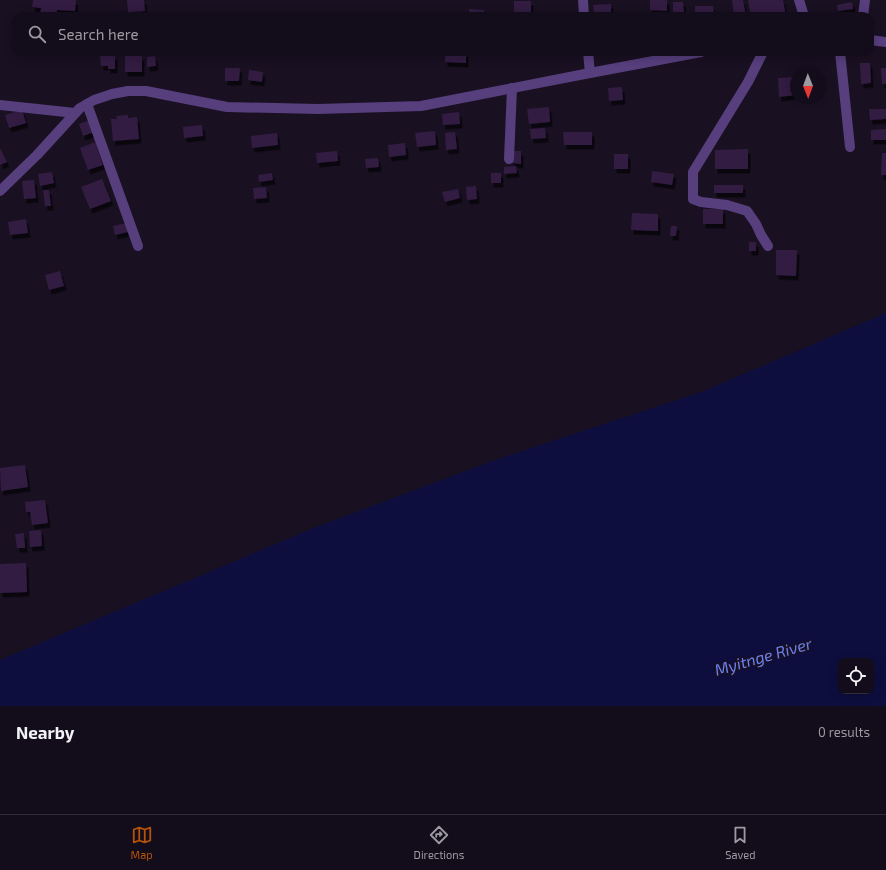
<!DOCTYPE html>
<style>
:root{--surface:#130c1a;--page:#1c1523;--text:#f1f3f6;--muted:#9d9ba2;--line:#322c39;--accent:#b45309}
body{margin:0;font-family:"Exo 2",sans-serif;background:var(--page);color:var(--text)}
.controls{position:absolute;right:12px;bottom:12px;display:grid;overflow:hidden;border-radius:8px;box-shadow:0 2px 10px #0003}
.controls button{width:36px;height:36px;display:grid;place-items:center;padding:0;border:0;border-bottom:1px solid var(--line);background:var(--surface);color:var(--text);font:20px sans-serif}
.compass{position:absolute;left:790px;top:68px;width:36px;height:36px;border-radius:50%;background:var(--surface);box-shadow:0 2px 10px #0003;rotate:179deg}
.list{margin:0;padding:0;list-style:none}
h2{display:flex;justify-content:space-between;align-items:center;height:52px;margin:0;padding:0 16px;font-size:17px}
h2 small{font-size:13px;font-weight:400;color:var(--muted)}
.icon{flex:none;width:22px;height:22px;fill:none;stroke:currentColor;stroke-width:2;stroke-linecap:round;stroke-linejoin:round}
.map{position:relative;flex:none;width:886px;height:706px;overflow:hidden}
.search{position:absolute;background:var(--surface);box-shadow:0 2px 10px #0003;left:12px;right:12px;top:12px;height:44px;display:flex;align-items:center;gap:10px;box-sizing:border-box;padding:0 14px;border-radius:12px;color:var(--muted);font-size:15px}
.sheet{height:108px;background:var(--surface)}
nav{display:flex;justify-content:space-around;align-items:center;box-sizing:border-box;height:56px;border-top:1px solid var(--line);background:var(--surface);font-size:11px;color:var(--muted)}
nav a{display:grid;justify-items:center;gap:2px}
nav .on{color:var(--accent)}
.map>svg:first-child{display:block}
</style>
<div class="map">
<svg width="886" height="706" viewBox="0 0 886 706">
<defs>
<filter id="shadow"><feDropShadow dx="2.5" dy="4.5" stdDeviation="0" flood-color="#0009"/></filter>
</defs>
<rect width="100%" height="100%" fill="#191022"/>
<!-- water -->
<path fill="#0d0e3d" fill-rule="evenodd" d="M886,313V706H0V660L316,527L498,459L704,391ZM841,661H871V691H841Z"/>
<!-- building -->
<g fill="#321d42" filter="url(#shadow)">
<path d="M33,0H76L75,11L57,10V16L40,15L41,8L32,7Z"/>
<path d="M127,0H144L145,11L128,12Z"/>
<path d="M650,0H667V11L650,10Z"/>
<path d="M732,0H743L746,16H734Z"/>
<path d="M748,0H783L786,16H751Z"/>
<rect x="514" y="1" width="17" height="12"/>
<path d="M673,2H683L684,14H673Z"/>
<path d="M852,2L853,9L838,11L837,5Z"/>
<path d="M611,4V13H594L593,5Z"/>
<path d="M695,6H713L714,15H695Z"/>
<path d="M469,9L484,10V16H469Z"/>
<rect x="626" y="13" width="8" height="3"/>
<path d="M143,14V16H132L131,15Z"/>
<path d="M445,52H466V63L445,62Z"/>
<path d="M115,55V69H108V66H101L100,56Z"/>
<rect x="125" y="56" width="17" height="16"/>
<path d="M155,56L156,66L147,67V57Z"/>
<path d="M860,63H870L871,83L861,84Z"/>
<path d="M225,68H240L239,81H225Z"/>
<path d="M881,68H886V84H882Z"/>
<path d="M249,70L263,72L262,82L248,80Z"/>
<path d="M796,77V95L779,97L778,78Z"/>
<path d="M622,87L623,100L609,101L608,88Z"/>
<path d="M549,107L550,122L529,124L527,109Z"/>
<path d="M869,109H886V119L870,120Z"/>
<path d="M22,110L26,123L9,128L5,115Z"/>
<path d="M459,112L460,124L443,125L442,114Z"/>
<path d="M128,115V118L137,117L139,139L113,141L111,119H117L116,116Z"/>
<path d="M90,120L94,132L83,136L79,124Z"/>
<path d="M202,125L203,136L184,138L183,127Z"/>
<path d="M545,128L546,138L531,139L530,129Z"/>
<path d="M886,129V140H871V130Z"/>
<path d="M435,131L436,145L417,147L415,133Z"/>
<path d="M455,132L457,149L446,150L445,133Z"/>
<path d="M563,132H592V145H564Z"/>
<path d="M277,133L278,145L252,148L251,136Z"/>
<path d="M95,142L103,165L88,170L80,148Z"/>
<path d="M405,143L406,155L389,157L388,145Z"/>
<path d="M0,148L7,162L0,165Z"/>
<path d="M748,149V169H715V150Z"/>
<path d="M337,151L338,161L317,163L316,153Z"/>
<path d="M512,151H521V164L512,163Z"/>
<path d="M882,153H886V175H881Z"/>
<rect x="614" y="154" width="14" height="15"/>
<path d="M378,158L379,167L366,168L365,159Z"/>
<path d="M516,166L517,173L504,174V167Z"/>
<path d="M652,171L674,174L672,185L651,182Z"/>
<path d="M52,172L54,183L40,186L38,174Z"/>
<path d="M272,173L273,180L259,182L258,175Z"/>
<rect x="491" y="173" width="10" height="10"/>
<path d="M102,179L111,201L90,209L81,187Z"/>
<path d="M34,180L36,198L24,199L22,181Z"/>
<rect x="714" y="185" width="29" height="8"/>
<path d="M476,186L477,199L467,200L466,187Z"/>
<path d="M266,187L267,198L254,199L253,188Z"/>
<path d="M458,189L460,198L445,202L442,192Z"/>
<path d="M43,190H49L51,206H45Z"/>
<rect x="703" y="209" width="20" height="15"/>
<path d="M632,213L658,214V231L631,230Z"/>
<path d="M26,219L28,233L10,235L8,222Z"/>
<path d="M126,223L128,232L115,235L113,226Z"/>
<path d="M671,226H677L676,236H670Z"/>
<rect x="749" y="242" width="7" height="9"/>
<path d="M776,250H797L796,276L776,275Z"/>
<path d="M60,271L64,286L49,290L45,275Z"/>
<path d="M25,465L28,487L1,491L0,468Z"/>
<path d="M45,500L48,523L32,525L30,512H26L25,502Z"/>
<path d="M41,530L42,546L30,547L29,531Z"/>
<path d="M24,533L25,548H17L15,534Z"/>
<path d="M26,563L27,592L0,593V564Z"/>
</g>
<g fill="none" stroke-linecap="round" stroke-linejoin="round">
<!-- minor -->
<g stroke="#573e7d" stroke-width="10">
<path d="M583,0L584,16"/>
<path d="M799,0L804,16"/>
<path d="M863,16L865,0"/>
<path d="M870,40L886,42"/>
<path d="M588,52L590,73"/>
<path d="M763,52L748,82L693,172V199L701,202L727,205L747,211L756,224L761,235L768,246"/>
<path d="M840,52L850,147"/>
<path d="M87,104L138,246"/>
<path d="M0,105L75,113"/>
<path d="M509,159L512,88"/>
<path d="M0,191L37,155L80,108L94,100L112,94L128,91H146L227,107L318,109L421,106L590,73L701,52"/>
</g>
</g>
<g text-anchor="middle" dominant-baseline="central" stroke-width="3" stroke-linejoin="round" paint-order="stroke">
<!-- water labels -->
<g font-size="16" font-style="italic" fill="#6a82f4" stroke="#191022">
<text transform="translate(763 656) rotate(-16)">Myitnge River</text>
</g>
</g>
</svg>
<div class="controls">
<button><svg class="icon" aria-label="locate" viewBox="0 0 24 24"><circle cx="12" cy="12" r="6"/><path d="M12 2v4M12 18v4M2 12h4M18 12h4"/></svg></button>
</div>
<svg class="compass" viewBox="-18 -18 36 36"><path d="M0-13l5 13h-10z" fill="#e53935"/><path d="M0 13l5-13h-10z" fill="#9d9ba2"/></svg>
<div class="search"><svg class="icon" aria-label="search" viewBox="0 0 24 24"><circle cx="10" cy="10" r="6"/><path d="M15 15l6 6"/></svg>Search here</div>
</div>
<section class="sheet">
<h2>Nearby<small>0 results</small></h2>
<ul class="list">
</ul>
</section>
<nav>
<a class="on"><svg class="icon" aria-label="map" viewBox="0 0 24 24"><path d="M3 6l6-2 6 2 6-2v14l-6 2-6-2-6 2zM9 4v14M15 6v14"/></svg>Map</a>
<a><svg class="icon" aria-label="directions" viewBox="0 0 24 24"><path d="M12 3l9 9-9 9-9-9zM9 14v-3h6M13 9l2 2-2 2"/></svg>Directions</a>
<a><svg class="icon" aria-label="saved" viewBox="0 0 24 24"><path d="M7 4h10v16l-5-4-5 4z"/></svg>Saved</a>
</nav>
